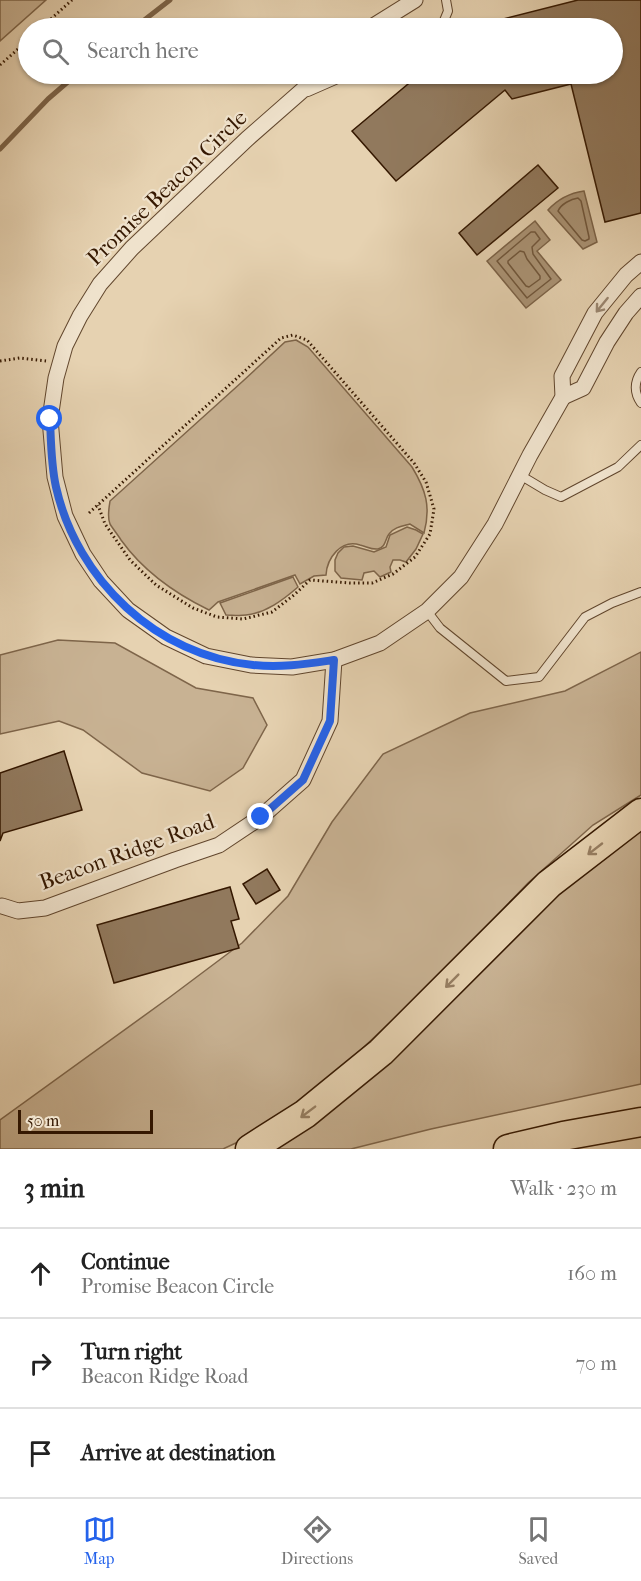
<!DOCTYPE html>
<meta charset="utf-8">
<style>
:root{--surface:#fff;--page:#f6f6f6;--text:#222;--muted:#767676;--line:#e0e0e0;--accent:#2563eb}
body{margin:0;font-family:"IM FELL French Canon",serif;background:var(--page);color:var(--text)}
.scale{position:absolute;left:18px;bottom:15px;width:135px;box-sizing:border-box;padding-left:6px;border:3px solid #351801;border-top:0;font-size:16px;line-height:21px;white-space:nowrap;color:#351801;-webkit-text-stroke:4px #efe2cc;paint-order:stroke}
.stop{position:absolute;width:18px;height:18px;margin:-14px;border:4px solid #2563eb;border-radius:50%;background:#fff}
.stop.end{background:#2563eb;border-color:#fff;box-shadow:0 2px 6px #0008}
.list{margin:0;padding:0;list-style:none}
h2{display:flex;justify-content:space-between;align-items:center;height:78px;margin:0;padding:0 24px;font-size:26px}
h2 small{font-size:20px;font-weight:400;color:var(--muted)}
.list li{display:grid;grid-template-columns:39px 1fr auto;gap:18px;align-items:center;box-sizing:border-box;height:90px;padding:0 24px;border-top:2px solid var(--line)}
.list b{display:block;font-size:22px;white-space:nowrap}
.list p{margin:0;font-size:20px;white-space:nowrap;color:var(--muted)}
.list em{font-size:20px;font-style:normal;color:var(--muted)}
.icon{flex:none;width:33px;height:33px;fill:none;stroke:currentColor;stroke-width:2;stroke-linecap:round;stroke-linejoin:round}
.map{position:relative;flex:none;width:641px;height:1149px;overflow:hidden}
.search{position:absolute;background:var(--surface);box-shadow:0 2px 4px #0004;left:18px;right:18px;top:18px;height:66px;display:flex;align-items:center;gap:15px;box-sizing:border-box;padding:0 21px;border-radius:33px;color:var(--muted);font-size:22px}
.sheet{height:348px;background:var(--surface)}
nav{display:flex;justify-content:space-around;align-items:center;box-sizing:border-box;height:84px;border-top:2px solid var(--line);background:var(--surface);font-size:16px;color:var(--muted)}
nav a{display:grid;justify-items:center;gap:3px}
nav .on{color:var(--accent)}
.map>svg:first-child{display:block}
</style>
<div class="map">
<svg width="641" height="1149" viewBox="0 0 641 1149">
<rect width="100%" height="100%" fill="#e6d2b1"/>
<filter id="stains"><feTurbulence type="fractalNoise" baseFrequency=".00333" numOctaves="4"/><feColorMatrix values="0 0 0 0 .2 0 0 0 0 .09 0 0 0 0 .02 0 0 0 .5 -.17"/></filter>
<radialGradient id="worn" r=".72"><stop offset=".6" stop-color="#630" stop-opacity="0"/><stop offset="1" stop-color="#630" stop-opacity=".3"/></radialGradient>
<!-- green -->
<g fill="#c8b293" stroke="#7e654a" stroke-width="1.5">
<path d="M0,0H46L0,41Z"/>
<path d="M296,340L308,347L412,467C426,490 431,507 424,533L410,524C403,526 394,527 389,534C385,539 386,547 378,549C371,550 366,546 360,545C341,539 327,558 326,575L314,576L300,584L295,575L218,602L209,610C174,593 144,572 121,540C118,535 113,529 110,524C107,517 109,508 110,501L243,381L285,342Z"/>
<path d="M407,527L416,530L423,534L416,549L406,562L400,560H393L390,567L391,572L380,577L374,571L364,573L362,580L341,578L335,571V560L338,553L344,547L353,546L374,552L386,547L390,535Z"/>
<path d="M293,577L298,587C283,600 266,613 246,615C239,616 232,615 226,615L220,603Z"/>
<path d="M58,640L115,643L196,688L253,698L267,725L243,768L210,791L142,773L83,730L59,721L0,734V655Z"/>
<path d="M641,652V795L593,825L528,883L444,971L324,1085L238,1142L223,1149H0V1120L170,997L242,943L288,896L332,822L383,754L470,713L565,691Z"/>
<path d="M641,830V1084L431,1129L351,1149H269L606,853Z"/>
</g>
<!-- water -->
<g fill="#aa9375" stroke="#7b6247" stroke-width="1.5">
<path d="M584,191L597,242L583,249L548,210C558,199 570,193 584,191Z"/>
<path d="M535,221L550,240L537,251L561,280L526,308L487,261Z"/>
</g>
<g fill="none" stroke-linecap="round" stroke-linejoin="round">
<!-- shore -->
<g stroke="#70563b" stroke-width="1.5">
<path d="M578,198L581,201L589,237V239L585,241L582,240L558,211C561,204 571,199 578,198Z"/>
<path d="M531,232H535L540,239L532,247L533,254L551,279L527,298L497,261Z"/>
<path d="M520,251L524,252L527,259L540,276V279L529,287L526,286L508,263V261Z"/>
</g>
<!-- stream -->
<g stroke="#7b6247" stroke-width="5">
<path d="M134,28L170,0"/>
<path d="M0,149L48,99L77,74"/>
</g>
</g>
<!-- building -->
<g fill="#91795d" stroke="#351801" stroke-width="1.5">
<path d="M578,0H641V213L605,222L571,84L512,99L505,90L396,181L352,131L420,74H612V28H473L476,26Z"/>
<path d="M538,165L558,188L477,255L459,233Z"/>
<path d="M64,751L82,810L3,833L0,841V773Z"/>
<path d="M267,869L280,890L256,904L243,884Z"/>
<path d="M230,887L239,919L231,921L239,948L114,983L97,925Z"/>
</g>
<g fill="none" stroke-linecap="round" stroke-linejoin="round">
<defs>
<g id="service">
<path d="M441,28L448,11L446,0"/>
<path d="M308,92L349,74"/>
<path d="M641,372C634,382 634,393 641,403"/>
<path d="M520,475L545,490L561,497L618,467L641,445"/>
<path d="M427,611L440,628L506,681L539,677L585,617L612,603L641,592"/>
</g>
<g id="minor">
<path d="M370,28L415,0"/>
<path d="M321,74L247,139L132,248L100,284L80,316L65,346L56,378L50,419L55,477L65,516L83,554L101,581L128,610L166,637L206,656L251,665L292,667L334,660L380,643L427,611L461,577L495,524L530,455L563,397L562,376L595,313L626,275L641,262"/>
<path d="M563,397L583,388L607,342L626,313L641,296"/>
<path d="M2,906L18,911L45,908L175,860L219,845L261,817L303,780L330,721L334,660"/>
</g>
<g id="motorway">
<path d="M250,1149L305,1114L381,1052L549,884L641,813"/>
<path d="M508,1149L563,1136L641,1122"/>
</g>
</defs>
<!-- service casing -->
<use href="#service" stroke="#61462d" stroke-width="10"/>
<!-- minor casing -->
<use href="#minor" stroke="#61462d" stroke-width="17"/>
<!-- motorway casing -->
<use href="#motorway" stroke="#351801" stroke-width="31"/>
<!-- path -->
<g stroke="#351801" stroke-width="3" stroke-dasharray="1.5 3" stroke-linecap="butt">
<path d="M41,28L72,0"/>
<path d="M0,65L28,40"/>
<path d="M0,361L20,358L46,361"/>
<path d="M89,513L281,338L293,335L307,340L414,463L426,482L434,509L430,534L415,557L393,574L372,583H350L310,580L294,595L272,612L243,619L217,617L193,608L156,585L130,560L105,524L98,505"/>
</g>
<!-- service -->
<use href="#service" stroke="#efe2cc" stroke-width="8"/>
<!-- minor -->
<use href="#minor" stroke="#efe2cc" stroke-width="15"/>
<!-- motorway -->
<use href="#motorway" stroke="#e6d2b1" stroke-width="28"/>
</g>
<!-- one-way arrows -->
<defs><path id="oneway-shaft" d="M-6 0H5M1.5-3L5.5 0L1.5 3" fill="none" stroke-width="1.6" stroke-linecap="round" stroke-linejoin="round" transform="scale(1.5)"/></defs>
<use stroke="#9b8771" href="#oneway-shaft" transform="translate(602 305) rotate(129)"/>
<g stroke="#967e62">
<use href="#oneway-shaft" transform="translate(595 849) rotate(142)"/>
<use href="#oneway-shaft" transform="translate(452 981) rotate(135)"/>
<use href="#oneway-shaft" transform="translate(308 1112) rotate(143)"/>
</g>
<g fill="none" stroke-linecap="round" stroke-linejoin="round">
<!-- route -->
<path stroke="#2563eb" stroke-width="8" d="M50,419C51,442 51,465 56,487C77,580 157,656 253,665C281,668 306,664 334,660L330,721L303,780L261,817"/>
</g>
<g text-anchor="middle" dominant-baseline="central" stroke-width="4.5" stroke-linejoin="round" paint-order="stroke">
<!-- street labels -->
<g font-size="22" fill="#351801" stroke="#efe2cc">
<text transform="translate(167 188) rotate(-44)">Promise Beacon Circle</text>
<text transform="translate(127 852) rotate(-20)">Beacon Ridge Road</text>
</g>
</g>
<rect width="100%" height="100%" filter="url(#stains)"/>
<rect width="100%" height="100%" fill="url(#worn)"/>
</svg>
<div class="scale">50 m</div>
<div class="stop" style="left:50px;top:419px"></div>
<div class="stop end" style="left:261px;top:817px"></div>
<div class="search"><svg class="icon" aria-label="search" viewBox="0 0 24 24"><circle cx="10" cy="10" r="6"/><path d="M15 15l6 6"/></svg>Search here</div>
</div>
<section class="sheet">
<h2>3 min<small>Walk · 230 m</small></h2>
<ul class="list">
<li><svg class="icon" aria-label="ahead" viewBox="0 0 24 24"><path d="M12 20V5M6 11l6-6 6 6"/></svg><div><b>Continue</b><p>Promise Beacon Circle</p></div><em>160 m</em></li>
<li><svg class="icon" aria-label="right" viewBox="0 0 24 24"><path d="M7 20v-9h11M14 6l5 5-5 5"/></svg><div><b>Turn right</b><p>Beacon Ridge Road</p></div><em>70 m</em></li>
<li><svg class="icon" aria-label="arrive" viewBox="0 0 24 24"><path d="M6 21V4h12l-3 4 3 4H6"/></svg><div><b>Arrive at destination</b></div></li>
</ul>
</section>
<nav>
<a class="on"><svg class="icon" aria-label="map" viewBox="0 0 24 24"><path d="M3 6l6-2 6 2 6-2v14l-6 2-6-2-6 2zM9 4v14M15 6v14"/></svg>Map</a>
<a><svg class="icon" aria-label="directions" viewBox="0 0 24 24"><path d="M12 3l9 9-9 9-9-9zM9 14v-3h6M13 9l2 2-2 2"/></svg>Directions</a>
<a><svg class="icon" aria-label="saved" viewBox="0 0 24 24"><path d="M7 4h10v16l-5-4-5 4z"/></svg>Saved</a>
</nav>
